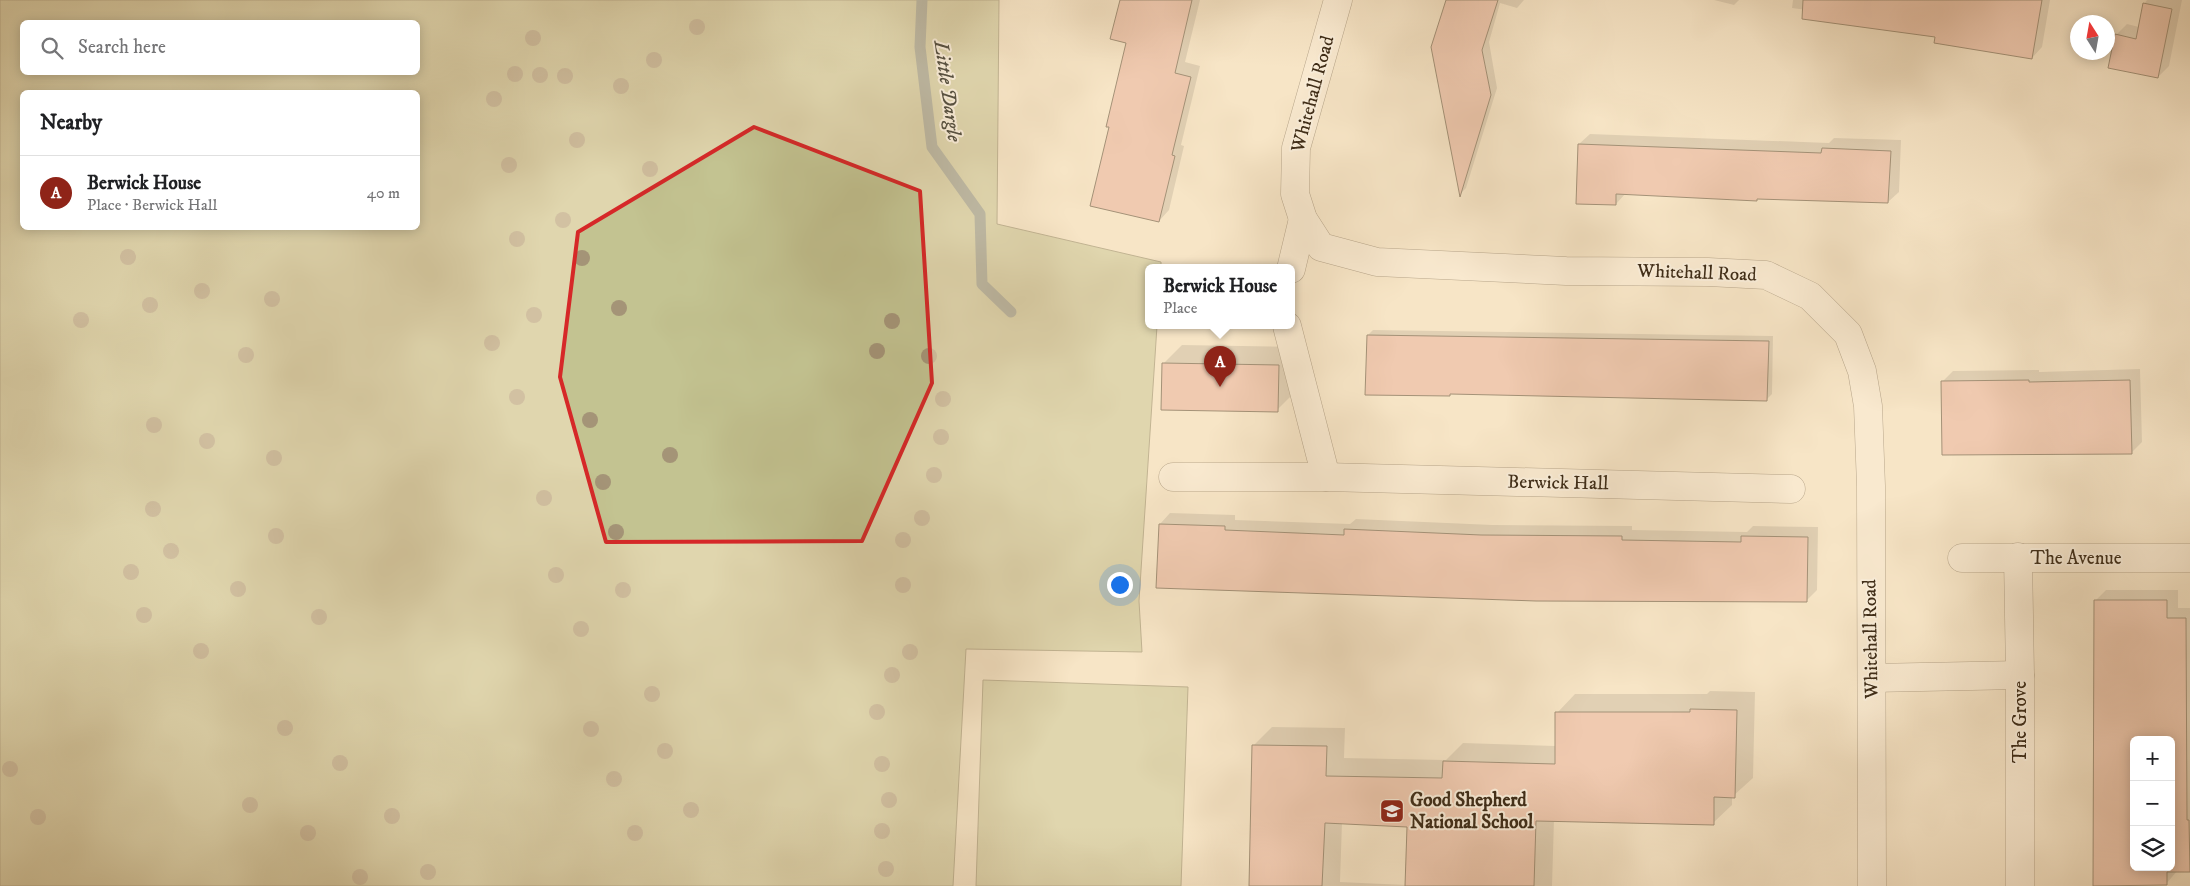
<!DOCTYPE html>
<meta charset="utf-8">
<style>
:root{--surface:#fff;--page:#f2f2f2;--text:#202124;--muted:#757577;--line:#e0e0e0;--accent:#8f2418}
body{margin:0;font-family:"IM FELL DW Pica",serif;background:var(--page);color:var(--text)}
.controls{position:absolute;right:15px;bottom:15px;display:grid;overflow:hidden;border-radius:8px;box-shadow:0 2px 12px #0003}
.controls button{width:45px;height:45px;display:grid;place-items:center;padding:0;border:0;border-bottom:1px solid var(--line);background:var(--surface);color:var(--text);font:25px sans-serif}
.compass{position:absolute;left:2070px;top:15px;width:45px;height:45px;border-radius:50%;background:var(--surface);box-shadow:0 2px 12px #0003;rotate:349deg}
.you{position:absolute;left:1119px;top:584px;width:18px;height:18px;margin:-12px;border:4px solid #fff;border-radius:50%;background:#1a73e8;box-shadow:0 0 0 8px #1a73e833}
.badge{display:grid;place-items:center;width:32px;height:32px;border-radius:50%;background:var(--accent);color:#fff;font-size:16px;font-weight:700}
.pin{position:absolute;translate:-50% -41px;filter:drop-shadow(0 1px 2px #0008)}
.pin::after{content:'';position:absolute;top:26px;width:18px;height:15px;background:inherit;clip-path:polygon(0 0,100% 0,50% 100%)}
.popup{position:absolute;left:1145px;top:264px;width:150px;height:65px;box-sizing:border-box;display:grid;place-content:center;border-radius:8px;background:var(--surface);filter:drop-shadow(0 1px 4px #0005);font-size:16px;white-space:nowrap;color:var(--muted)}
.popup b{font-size:19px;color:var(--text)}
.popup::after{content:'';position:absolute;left:50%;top:100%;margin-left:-10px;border:10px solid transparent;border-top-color:var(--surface)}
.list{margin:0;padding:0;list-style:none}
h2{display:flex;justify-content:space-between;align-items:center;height:65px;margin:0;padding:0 20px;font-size:21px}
h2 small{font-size:16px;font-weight:400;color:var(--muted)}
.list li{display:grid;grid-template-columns:32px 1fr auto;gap:15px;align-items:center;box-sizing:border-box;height:75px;padding:0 20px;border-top:1px solid var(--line)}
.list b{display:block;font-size:19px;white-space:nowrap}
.list p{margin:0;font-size:16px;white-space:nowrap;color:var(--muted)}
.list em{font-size:16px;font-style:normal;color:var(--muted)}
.icon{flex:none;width:28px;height:28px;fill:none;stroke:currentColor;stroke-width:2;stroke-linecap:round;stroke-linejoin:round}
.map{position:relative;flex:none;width:2190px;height:886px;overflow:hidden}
.search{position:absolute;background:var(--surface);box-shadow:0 2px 12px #0003;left:20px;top:20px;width:400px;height:55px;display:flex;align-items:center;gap:12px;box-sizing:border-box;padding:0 18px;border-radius:8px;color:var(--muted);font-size:19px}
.panel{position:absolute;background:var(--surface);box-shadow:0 2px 12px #0003;left:20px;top:90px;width:400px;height:140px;border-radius:8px}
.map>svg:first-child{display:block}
</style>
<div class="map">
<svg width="2190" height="886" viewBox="0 0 2190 886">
<rect width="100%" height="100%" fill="#f7e5c6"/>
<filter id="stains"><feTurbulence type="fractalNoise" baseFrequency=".004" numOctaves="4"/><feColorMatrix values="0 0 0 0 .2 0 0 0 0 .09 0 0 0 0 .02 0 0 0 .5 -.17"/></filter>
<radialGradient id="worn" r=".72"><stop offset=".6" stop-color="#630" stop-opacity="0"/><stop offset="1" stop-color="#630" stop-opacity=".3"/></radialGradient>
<!-- green -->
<g fill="#c3c391" stroke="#817854" fill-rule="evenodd">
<path d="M0,0H999L997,224L1161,262V268H1149V326H1157L1139,601L1142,652L966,649L953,886H0ZM22,22H418V72H22ZM418,92V228H22V92Z"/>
<path d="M983,680L1188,687L1181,886H976Z"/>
</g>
<!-- shadow -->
<g fill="#0003" fill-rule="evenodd">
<path d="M1121,0H1200L1185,62L1200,66L1181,145L1184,146L1169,210L1159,221L1111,126L1127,42Z"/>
<path d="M1448,0H1524L1517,8L1500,3L1489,42L1497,88L1466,188L1460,194Z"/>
<path d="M1714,0H1739L1734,5Z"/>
<path d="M1793,0H2050L2042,47L2032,58L1859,17L1792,8Z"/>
<path d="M2147,0H2182L2169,66L2158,77L2116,35L2127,24L2139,27L2144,4Z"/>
<path d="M1590,134L1829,143L1834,138L1901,140L1899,192L1888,202L1626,193L1616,204L1579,144Z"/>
<path d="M1373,330L1773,336L1772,394L1767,399L1368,335Z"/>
<path d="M1182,345L1297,347L1296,391L1277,410L1163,364Z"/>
<path d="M2140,369L2142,442L2132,452L1942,382L1953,371L2039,370V372Z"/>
<path d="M1170,513L1235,515V520L1350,524L1356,519L1493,525L1632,526V530L1747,532L1753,526L1818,527L1817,590L1807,600L1160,524Z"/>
<path d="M2106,590H2178V608H2190V870L2177,871L2166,884L2095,885V601ZM2134,740H2171V867H2134Z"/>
<path d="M1710,691L1755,692L1753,778L1732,797V805L1713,823L1554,820L1552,886H1558H1250L1254,745L1272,727L1345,728L1344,758L1446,760L1463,743L1556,746L1557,713L1575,694H1707ZM1342,823L1409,825L1406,885L1340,882Z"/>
</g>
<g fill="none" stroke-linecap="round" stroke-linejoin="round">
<!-- stream -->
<path stroke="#78847a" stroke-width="11" d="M922,0L920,47L932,147L980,214L982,284L1011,312"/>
</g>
<!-- building -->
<g fill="#e6a896" stroke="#3f2d18" fill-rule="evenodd">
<path d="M1120,0H1192L1175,73L1191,77L1172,155L1175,156L1159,222L1090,206L1109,127H1106L1126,43L1110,39Z"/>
<path d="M1446,0H1498L1482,50L1491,95L1460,197L1431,47Z"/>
<path d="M1803,0H2042L2032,59L1934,43L1935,37L1802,19Z"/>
<path d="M2143,3L2172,9L2158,78L2108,68L2115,34L2136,39Z"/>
<path d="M1578,144L1821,153L1822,148L1891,151L1888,203L1757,199V201L1616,194V205L1576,204Z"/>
<path d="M1367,335L1769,341L1767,401L1450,394V396L1365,395Z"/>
<path d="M1162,363L1279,365L1278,412L1161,410Z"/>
<path d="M2029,380V382L2130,380L2132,454L1942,455L1941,381Z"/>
<path d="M1159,524L1225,526V530L1344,535V529L1481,535L1622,536V540L1741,542V536L1808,537L1807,602L1536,601L1156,588Z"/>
<path d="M2094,600H2167V618H2186L2187,820H2189L2190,872H2167V885L2093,886ZM2134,740H2171V867H2134Z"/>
<path d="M1690,709L1737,710L1735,798L1714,797V825L1536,821L1534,886H1405L1407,827L1325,823L1322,886H1249L1252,745L1327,746L1326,776L1442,778L1443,761L1555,764V712H1690Z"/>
</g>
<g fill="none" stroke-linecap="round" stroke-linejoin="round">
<defs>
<g id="minor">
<path d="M1338,0L1296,148L1295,194L1303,219L1321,247L1377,262L1566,271L1708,272L1766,275L1810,296L1848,334L1862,371L1868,406L1871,486L1872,886"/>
<path d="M1291,269L1303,219"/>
<path d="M1287,326L1326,477"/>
<path d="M1173,477H1326L1791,489"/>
<path d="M2018,557L2020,675V886"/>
<path d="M1962,558H2190"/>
<path d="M1872,678L2020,675"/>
</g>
</defs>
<!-- minor casing -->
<use href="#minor" stroke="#6d5b44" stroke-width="29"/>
<!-- minor -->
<use href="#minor" stroke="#faeeda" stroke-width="28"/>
</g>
<!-- trees -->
<g fill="#a49477">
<circle cx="697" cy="27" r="8"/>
<circle cx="533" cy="38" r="8"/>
<circle cx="654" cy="60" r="8"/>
<circle cx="515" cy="74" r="8"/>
<circle cx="540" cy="75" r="8"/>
<circle cx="565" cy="76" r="8"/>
<circle cx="621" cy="86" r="8"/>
<circle cx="494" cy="99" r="8"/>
<circle cx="577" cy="140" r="8"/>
<circle cx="509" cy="165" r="8"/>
<circle cx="650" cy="169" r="8"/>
<circle cx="563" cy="220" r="8"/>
<circle cx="517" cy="239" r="8"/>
<circle cx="128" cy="257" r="8"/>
<circle cx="582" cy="258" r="8"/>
<circle cx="202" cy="291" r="8"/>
<circle cx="272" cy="299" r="8"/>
<circle cx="150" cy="305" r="8"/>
<circle cx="619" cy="308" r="8"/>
<circle cx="534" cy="315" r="8"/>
<circle cx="81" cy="320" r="8"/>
<circle cx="892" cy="321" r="8"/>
<circle cx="492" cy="343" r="8"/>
<circle cx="877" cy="351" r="8"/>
<circle cx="246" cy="355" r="8"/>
<circle cx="929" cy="356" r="8"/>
<circle cx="517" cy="397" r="8"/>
<circle cx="943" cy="399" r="8"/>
<circle cx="590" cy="420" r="8"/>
<circle cx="154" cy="425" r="8"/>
<circle cx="941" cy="437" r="8"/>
<circle cx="207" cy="441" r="8"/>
<circle cx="670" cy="455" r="8"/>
<circle cx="274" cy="458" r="8"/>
<circle cx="934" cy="475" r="8"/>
<circle cx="603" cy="482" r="8"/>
<circle cx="544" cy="498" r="8"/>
<circle cx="153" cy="509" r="8"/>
<circle cx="922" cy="518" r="8"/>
<circle cx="616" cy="532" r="8"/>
<circle cx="276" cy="536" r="8"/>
<circle cx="903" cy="540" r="8"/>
<circle cx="171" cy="551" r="8"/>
<circle cx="131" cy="572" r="8"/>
<circle cx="556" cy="575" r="8"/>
<circle cx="903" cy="585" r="8"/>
<circle cx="238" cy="589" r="8"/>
<circle cx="623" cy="590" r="8"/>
<circle cx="144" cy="615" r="8"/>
<circle cx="319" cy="617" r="8"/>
<circle cx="581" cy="629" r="8"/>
<circle cx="201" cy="651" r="8"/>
<circle cx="910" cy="652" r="8"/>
<circle cx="892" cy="675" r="8"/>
<circle cx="652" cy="694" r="8"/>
<circle cx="877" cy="712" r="8"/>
<circle cx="285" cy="728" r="8"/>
<circle cx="591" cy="729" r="8"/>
<circle cx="665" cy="751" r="8"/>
<circle cx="340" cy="763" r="8"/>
<circle cx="882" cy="764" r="8"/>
<circle cx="10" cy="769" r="8"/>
<circle cx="614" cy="779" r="8"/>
<circle cx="889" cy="800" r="8"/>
<circle cx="250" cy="805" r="8"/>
<circle cx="691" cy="810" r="8"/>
<circle cx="392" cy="816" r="8"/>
<circle cx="38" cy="817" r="8"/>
<circle cx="882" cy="831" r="8"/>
<circle cx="308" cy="833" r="8"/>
<circle cx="635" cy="833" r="8"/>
<circle cx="886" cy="869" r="8"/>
<circle cx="428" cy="872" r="8"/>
<circle cx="360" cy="877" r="8"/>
</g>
<!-- marked area -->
<path d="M0 0H2190V886H0ZM754,127L920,191L932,383L862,541L606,542L560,377L578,232Z" fill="#f7e5c6" fill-opacity=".55" fill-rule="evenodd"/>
<path fill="none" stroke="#d62828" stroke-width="4" stroke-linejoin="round" d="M754,127L920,191L932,383L862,541L606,542L560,377L578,232Z"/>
<!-- icons -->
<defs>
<symbol id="school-square" viewBox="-11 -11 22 22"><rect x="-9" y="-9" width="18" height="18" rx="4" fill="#8f2418" stroke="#faeeda"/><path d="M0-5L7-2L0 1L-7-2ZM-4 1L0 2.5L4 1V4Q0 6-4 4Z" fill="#fff"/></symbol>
</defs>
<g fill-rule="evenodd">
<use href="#school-square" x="1378" y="797" width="28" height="28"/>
</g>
<g text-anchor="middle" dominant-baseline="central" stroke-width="4" stroke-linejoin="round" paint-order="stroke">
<!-- street labels -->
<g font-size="19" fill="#3f2d18" stroke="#faeeda">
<text transform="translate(1313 94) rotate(-75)">Whitehall Road</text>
<text transform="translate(1697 273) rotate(2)">Whitehall Road</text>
<text transform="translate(1558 483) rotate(1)">Berwick Hall</text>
<text x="2076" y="558">The Avenue</text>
<text transform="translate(1871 639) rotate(-91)">Whitehall Road</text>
<text transform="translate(2020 722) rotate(-90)">The Grove</text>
</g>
<!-- poi labels -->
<g font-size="19" font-weight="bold" fill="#3f2d18" stroke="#faeeda" text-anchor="start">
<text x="1410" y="800">Good Shepherd<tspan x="1410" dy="22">National School</tspan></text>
</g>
<!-- water labels -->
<g font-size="20" font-style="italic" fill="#575141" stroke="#faeeda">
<text transform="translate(947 91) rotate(82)">Little Dargle</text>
</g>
</g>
<rect width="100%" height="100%" filter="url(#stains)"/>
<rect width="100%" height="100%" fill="url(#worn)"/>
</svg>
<div class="controls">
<button>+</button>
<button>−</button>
<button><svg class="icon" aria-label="layers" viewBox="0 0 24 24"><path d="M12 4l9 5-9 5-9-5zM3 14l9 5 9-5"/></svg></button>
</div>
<svg class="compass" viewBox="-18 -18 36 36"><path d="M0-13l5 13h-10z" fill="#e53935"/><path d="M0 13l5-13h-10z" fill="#757577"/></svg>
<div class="you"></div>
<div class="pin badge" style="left:1220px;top:387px">A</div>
<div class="popup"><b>Berwick House</b>Place</div>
<div class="search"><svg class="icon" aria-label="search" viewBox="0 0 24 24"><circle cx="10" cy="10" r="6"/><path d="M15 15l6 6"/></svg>Search here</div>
<section class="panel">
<h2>Nearby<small></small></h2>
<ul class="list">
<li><span class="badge">A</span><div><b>Berwick House</b><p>Place · Berwick Hall</p></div><em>40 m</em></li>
</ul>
</section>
</div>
